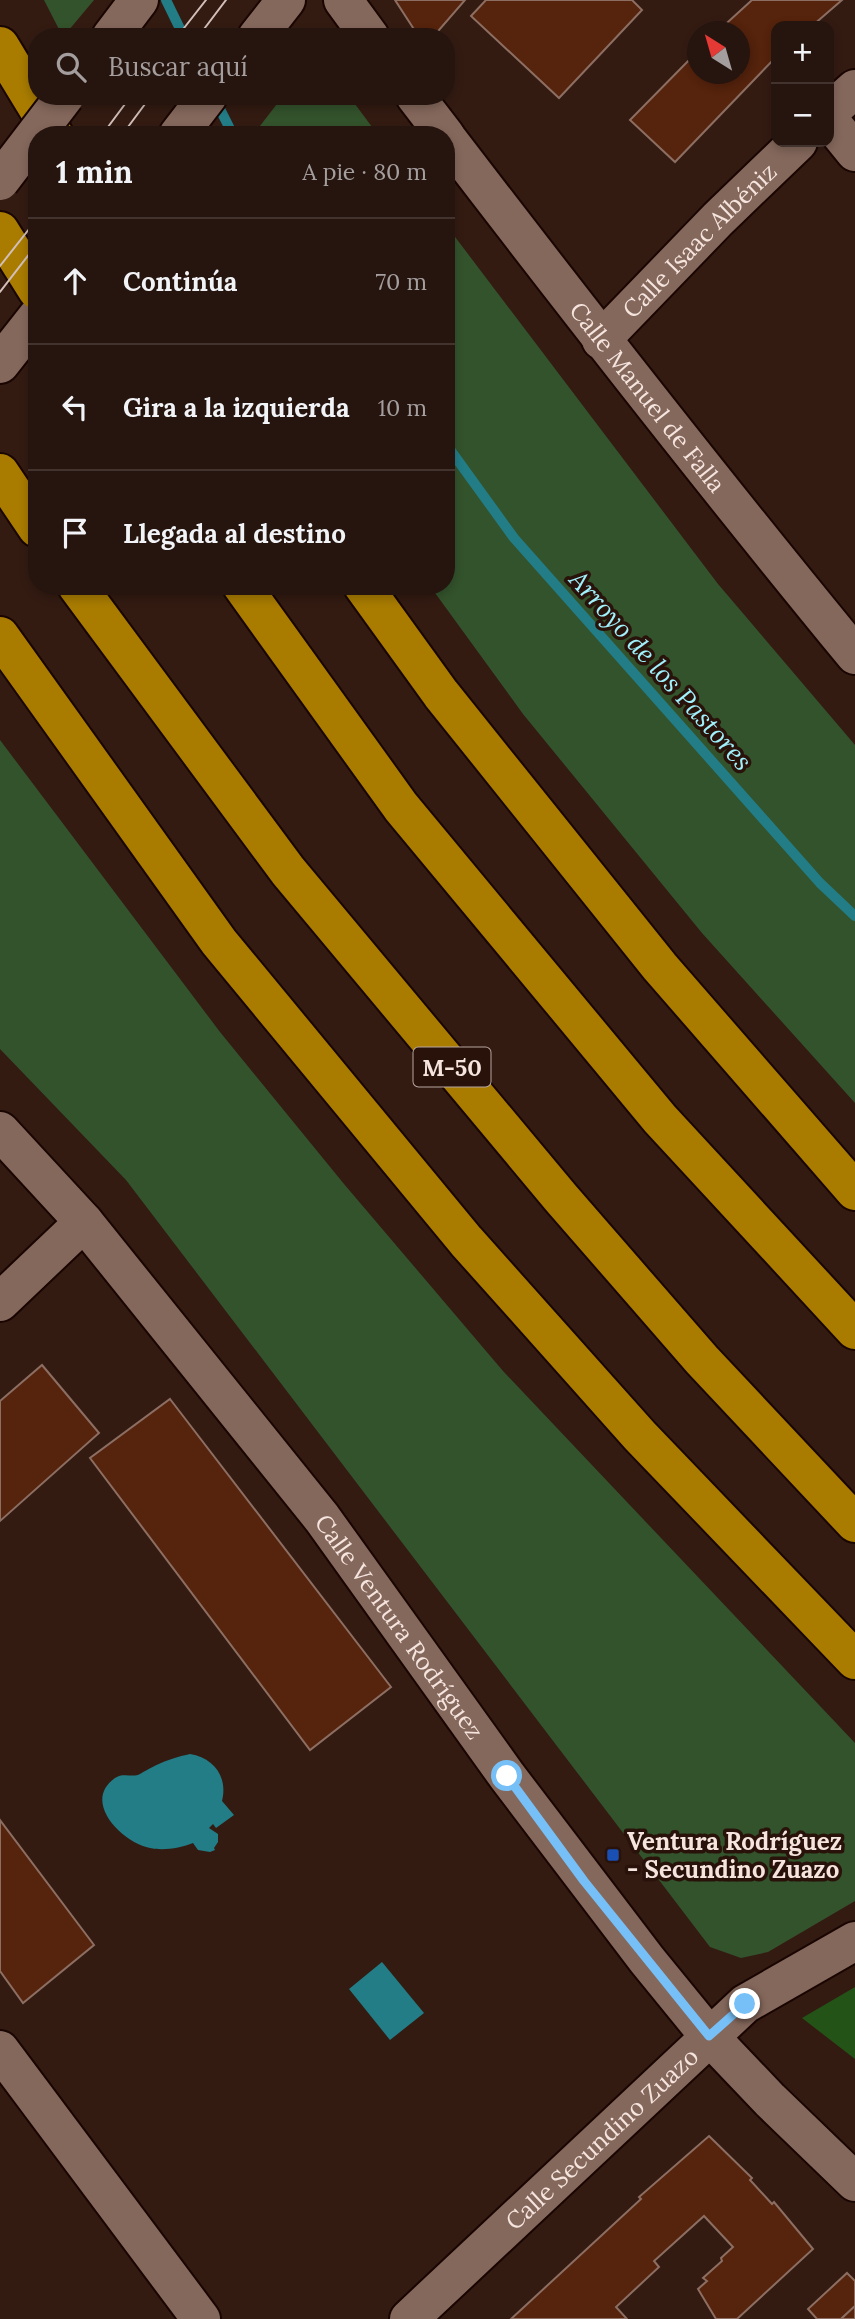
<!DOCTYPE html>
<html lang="es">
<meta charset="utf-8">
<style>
:root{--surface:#26140e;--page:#32211c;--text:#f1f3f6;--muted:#a49e9e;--line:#42332e}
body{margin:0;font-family:Lora,serif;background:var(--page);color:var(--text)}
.controls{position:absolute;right:21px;top:21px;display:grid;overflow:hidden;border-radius:14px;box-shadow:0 4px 10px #0003}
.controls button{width:63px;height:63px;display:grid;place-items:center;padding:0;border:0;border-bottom:2px solid var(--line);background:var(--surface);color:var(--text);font:35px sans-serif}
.compass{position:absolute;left:687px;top:21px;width:63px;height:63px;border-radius:50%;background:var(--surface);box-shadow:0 4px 10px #0003;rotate:323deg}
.stop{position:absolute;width:21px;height:21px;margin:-16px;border:5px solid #76c0f7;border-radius:50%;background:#fff}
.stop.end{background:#76c0f7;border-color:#fff;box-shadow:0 2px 7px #0008}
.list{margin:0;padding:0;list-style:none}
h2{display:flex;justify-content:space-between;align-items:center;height:91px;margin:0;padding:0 28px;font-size:30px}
h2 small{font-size:23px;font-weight:400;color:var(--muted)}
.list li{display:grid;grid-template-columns:46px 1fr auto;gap:21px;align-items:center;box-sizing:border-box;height:126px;padding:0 28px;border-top:2px solid var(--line)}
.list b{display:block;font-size:26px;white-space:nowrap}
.list em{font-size:23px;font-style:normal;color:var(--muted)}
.icon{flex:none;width:38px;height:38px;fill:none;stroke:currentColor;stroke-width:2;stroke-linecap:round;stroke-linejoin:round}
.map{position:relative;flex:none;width:855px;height:2319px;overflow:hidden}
.search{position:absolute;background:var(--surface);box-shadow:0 4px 10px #0003;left:28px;top:28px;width:427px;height:77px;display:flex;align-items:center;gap:18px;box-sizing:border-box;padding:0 24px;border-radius:28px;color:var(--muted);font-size:26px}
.panel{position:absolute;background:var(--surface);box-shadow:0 4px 10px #0003;left:28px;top:126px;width:427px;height:469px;border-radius:28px}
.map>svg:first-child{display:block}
</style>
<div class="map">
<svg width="855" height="2319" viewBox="0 0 855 2319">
<rect width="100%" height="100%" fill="#331b12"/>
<!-- green -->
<g fill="#33532c">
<path d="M44,0H94L63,37Z"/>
<path d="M287,96H349L378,135H253L280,100Z"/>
<path d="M446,225L718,584L855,745V1103L702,933L523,714L430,586H446Z"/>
<path d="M0,740L220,1032L344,1184L503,1371L855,1743V1901L768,1952L741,1958L710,1947L126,1180L0,1049Z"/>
</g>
<!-- forest -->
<path fill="#235317" d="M855,1987V2059L802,2018Z"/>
<!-- water -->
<g fill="#227d87">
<path d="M190,1754C214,1758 228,1777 222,1801L234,1815L216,1828L213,1824L209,1828L218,1834V1842L214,1848L215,1850L210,1852L198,1850L193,1843C181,1848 163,1851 150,1848C123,1843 81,1802 115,1778C123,1772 133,1778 140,1774C159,1763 168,1759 190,1754Z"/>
<path d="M382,1962L424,2013L390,2040L349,1989Z"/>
</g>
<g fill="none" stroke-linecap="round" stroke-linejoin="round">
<!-- stream -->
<g stroke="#227d87" stroke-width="10">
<path d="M166,0L184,37"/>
<path d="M215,99L233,135"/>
<path d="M446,444L514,538L820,883L855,916"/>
</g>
</g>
<!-- building -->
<g fill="#56230c" stroke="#8c6e63" stroke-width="2">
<path d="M395,0H465L433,37H419Z"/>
<path d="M486,0H632L642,10L559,98L471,16Z"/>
<path d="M752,0H842L812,26H776V57L675,162L630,120L698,51V74H740V32H717Z"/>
<path d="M42,1365L99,1433L0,1521V1401Z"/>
<path d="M170,1399L391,1687L310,1750L90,1458Z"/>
<path d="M0,1820L94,1945L23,2003L0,1971Z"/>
<path d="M709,2136L752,2178L750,2180L772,2204L774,2202L813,2249L737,2319H716L698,2289L707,2281L703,2278L722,2261L721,2258L733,2247L704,2216L654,2261L659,2267L616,2307L627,2319H511L641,2199L639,2197Z"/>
<path d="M847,2273L855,2281V2306L841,2319H817L808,2309Z"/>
<path d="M855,2306V2319H841Z"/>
</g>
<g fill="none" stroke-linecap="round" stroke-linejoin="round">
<defs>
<g id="minor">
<path d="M343,0L370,37"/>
<path d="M111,37L139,0"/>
<path d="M257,37L286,0"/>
<path d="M415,96L445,135"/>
<path d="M829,112L855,89"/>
<path d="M829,120L855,152"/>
<path d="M178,135L208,96"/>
<path id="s1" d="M446,137C580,312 715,485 855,655"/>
<path id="s2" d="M601,340L718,219L798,142"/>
<path d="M0,364L37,317"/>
<path id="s3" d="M0,1131L84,1222L322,1518L507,1776L647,1960L709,2036L770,2100L855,2182"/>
<path d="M0,1302L84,1222"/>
<path d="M0,2050L201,2319"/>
<path id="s4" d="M409,2319L745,2004L855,1941"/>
</g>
<g id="highway">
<path d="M0,46L54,135"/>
<path d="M0,231L37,290"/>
<path d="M0,473L37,528"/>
<path d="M77,586L288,871L561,1198L702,1360L855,1523"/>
<path d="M242,586L401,807L660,1119L855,1330"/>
<path d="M363,586L441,694L660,967L855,1191"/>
<path d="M0,636L219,942L466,1241L640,1436L855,1660"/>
</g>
</defs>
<!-- minor casing -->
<use href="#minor" stroke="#190501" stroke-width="42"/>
<!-- highway casing -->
<use href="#highway" stroke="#190501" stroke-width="42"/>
<!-- minor -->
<use href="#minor" stroke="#85685c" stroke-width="38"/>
<!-- highway -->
<use href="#highway" stroke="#a97c00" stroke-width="38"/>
<!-- tram -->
<g stroke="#d2bfb9" stroke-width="2">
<path d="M177,37L206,0"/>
<path d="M198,37L226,0"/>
<path d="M102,135L131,96"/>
<path d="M122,135L151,96"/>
<path d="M0,266L37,219"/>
<path d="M0,292L37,244"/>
</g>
<defs>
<path id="minor-bridge" d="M0,181L65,96"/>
</defs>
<!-- minor-bridge casing -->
<use href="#minor-bridge" stroke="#190501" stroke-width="42" stroke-linecap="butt"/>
<!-- minor-bridge -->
<use href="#minor-bridge" stroke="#85685c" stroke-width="38"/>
</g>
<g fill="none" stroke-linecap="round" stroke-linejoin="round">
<!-- route -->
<path stroke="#76c0f7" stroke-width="9" d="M507,1776L584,1881L709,2036L745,2004"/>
</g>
<!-- markers -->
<rect fill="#1a4fb4" stroke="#281209" stroke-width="2.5" x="606" y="1848" width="14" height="14" rx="3.5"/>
<g text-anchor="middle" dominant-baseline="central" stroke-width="7" stroke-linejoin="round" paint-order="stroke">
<!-- shield labels -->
<rect fill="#281209" stroke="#b8a69f" stroke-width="2" x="413.5" y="1047.5" width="77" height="39" rx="5"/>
<g font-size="23" font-weight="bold" fill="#f6e5df">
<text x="452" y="1067">M-50</text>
</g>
<!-- street labels -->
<g font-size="24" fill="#f6e5df" stroke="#281209">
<text stroke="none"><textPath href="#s2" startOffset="140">Calle Isaac Albéniz</textPath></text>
<text stroke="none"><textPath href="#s1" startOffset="329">Calle Manuel de Falla</textPath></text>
<text stroke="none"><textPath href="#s3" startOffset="637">Calle Ventura Rodríguez</textPath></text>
<text stroke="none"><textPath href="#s4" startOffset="264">Calle Secundino Zuazo</textPath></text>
</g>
<!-- poi labels -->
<g font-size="24" font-weight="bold" fill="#f6e5df" stroke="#281209" text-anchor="start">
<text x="627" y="1841">Ventura Rodríguez<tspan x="627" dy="28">- Secundino Zuazo</tspan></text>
</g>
<!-- water labels -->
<g font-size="26" font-style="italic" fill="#a0f1fc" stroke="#281209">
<text transform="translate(661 670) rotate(48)">Arroyo de los Pastores</text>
</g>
</g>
</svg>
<div class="controls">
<button>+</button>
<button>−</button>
</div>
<svg class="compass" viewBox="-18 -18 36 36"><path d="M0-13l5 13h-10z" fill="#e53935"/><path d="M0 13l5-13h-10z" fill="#a49e9e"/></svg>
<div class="stop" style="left:507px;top:1776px"></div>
<div class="stop end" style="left:745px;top:2004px"></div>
<div class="search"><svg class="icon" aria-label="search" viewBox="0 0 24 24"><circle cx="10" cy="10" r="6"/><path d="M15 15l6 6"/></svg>Buscar aquí</div>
<section class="panel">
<h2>1 min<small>A pie · 80 m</small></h2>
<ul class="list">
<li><svg class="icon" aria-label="ahead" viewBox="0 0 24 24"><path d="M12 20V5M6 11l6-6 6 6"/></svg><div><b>Continúa</b></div><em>70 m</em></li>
<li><svg class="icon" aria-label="left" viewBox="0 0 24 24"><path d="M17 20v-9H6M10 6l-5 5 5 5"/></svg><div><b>Gira a la izquierda</b></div><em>10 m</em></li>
<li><svg class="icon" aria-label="arrive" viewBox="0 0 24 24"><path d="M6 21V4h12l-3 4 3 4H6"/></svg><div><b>Llegada al destino</b></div></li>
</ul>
</section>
</div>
